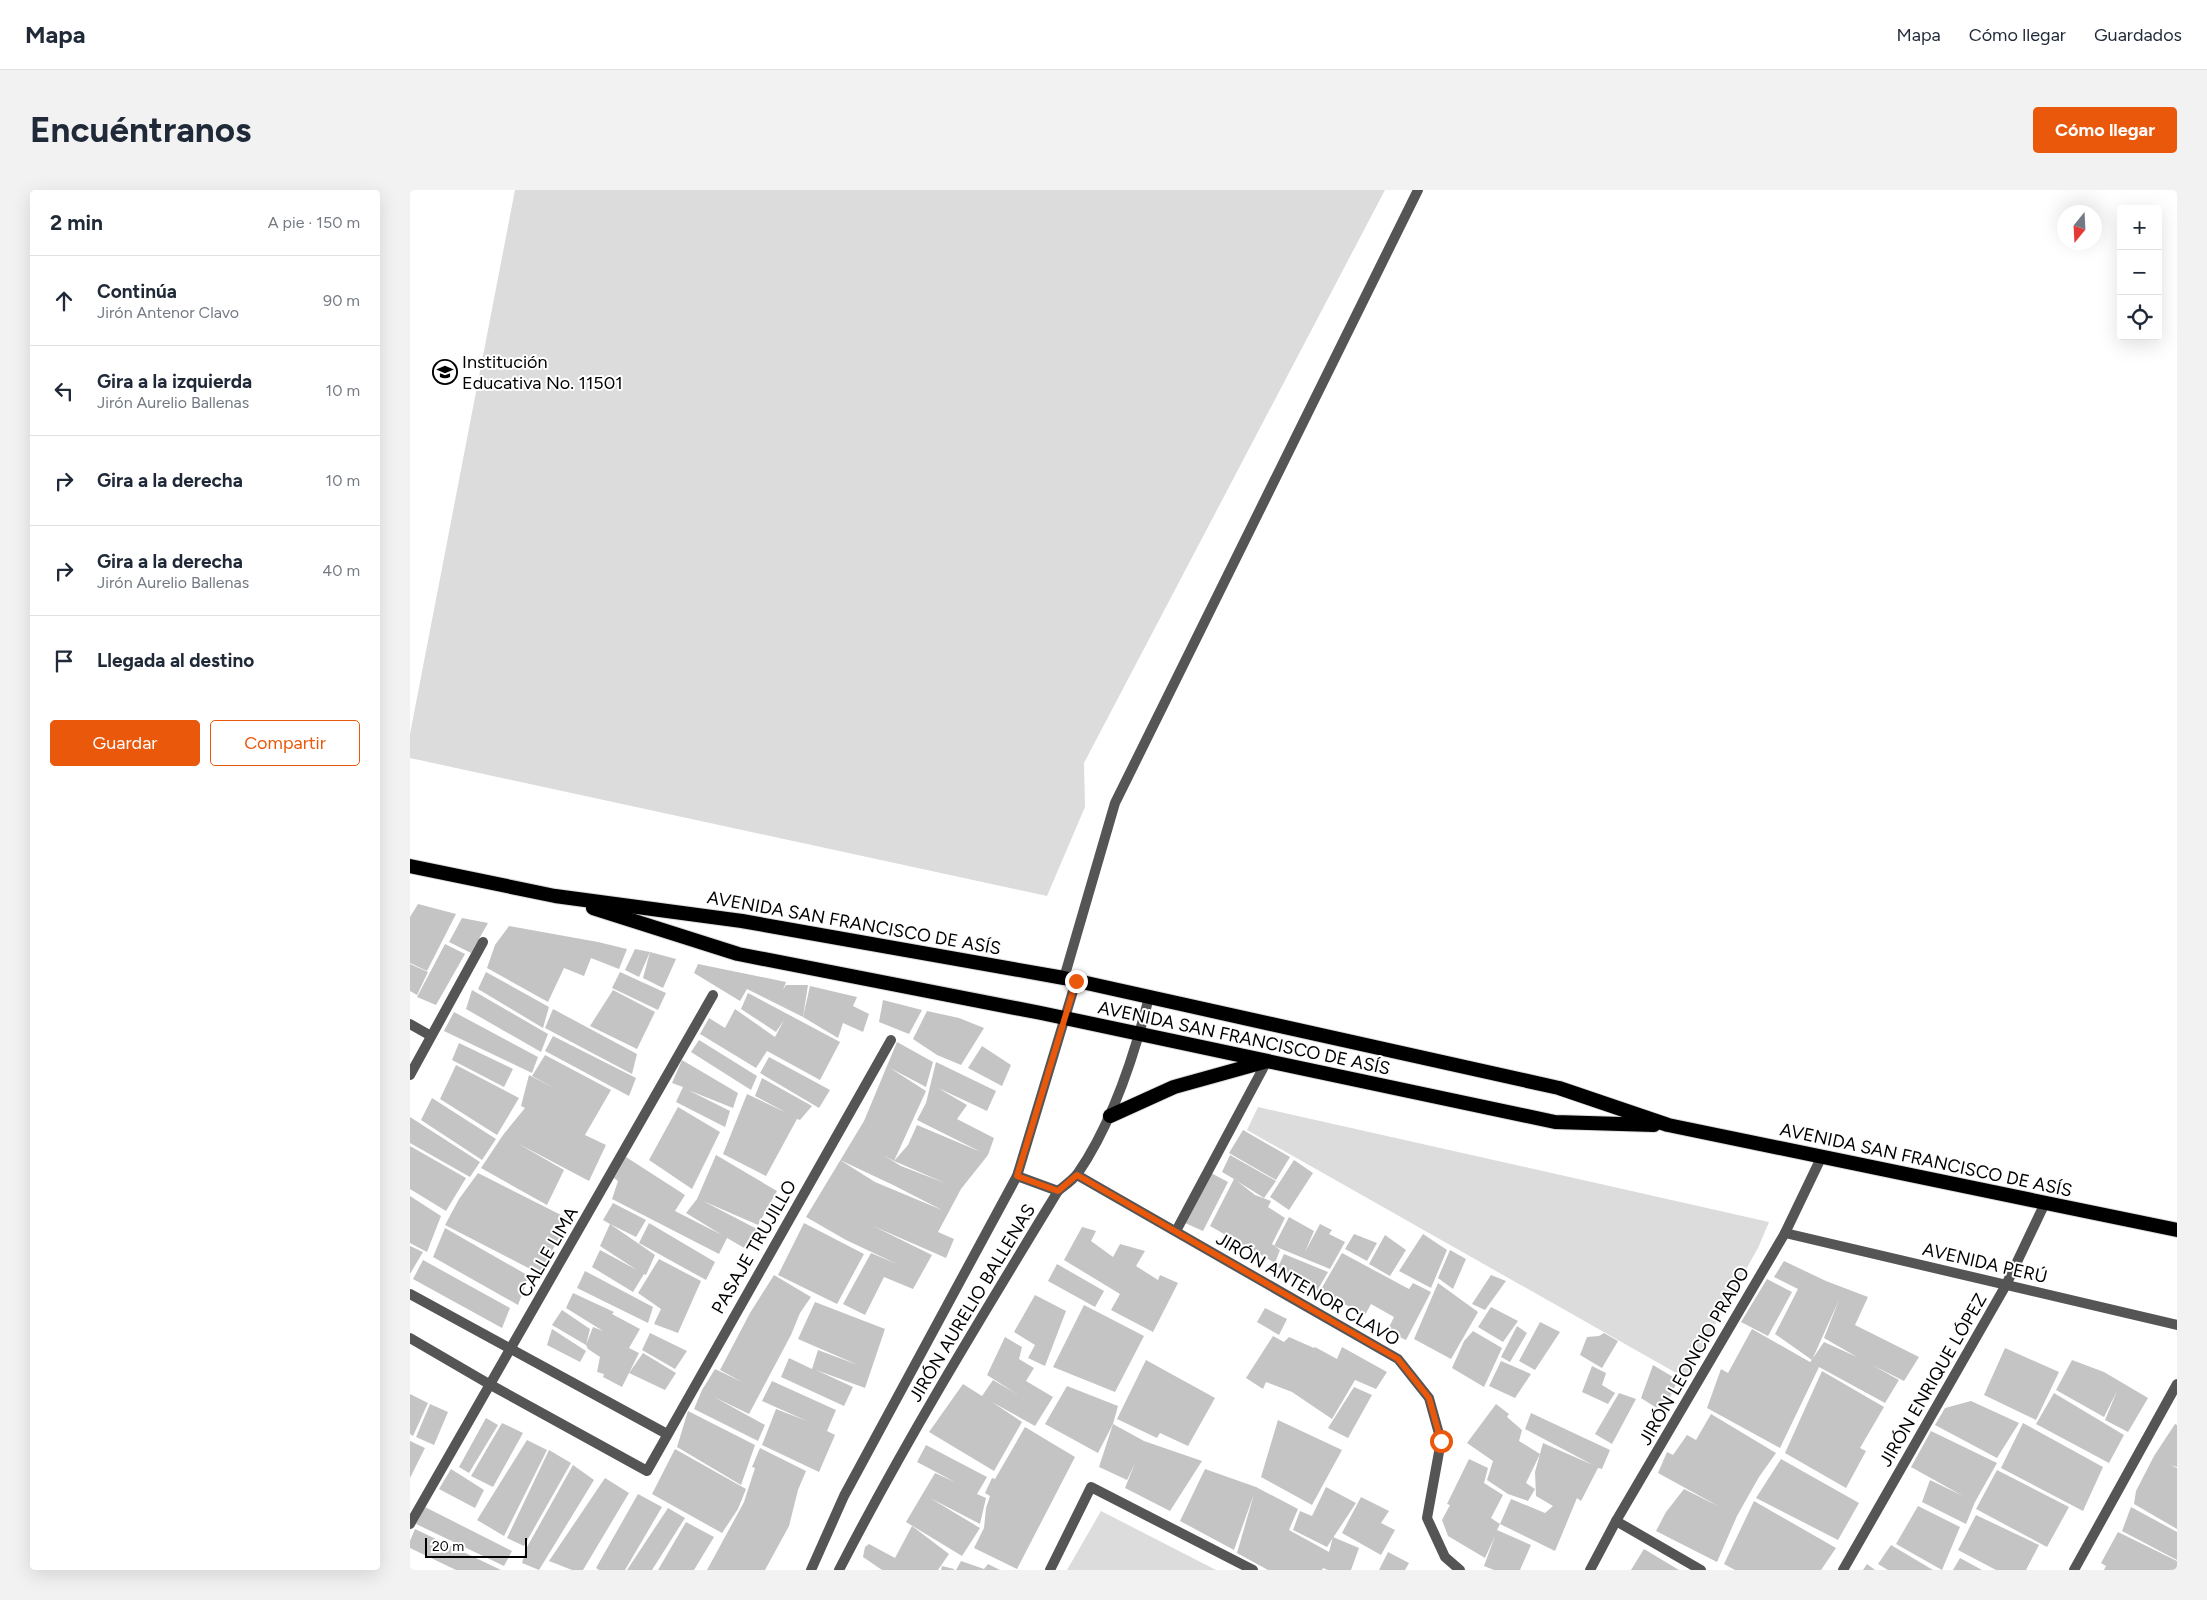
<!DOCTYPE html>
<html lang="es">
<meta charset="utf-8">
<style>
:root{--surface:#fff;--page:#f2f2f3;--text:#1f2937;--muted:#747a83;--line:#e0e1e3;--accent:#ea580c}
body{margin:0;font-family:Figtree,sans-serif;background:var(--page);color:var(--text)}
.controls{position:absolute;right:15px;top:15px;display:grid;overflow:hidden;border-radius:5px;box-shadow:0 5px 20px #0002}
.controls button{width:45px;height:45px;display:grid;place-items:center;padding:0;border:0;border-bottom:1px solid var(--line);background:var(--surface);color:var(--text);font:25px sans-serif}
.compass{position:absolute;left:1647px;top:15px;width:45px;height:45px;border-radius:50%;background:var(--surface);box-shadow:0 5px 20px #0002;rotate:198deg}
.scale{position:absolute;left:15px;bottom:12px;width:102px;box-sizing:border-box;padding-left:5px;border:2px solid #000;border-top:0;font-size:14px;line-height:18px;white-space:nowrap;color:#000;-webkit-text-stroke:4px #fff;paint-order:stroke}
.stop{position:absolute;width:15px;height:15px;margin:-11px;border:4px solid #ea580c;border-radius:50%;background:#fff}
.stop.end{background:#ea580c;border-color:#fff;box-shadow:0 1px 5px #0008}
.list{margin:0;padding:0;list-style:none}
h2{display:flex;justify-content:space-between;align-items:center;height:65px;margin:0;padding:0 20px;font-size:21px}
h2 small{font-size:16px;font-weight:400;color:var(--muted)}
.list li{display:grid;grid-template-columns:32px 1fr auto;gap:15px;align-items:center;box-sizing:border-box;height:90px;padding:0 20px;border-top:1px solid var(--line)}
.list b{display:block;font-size:19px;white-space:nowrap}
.list p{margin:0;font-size:16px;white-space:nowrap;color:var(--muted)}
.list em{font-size:16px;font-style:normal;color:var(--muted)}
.actions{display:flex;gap:10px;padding:15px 20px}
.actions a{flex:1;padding:11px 0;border:1px solid var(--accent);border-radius:5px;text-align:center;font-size:18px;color:var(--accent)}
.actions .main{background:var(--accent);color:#fff}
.icon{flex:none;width:28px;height:28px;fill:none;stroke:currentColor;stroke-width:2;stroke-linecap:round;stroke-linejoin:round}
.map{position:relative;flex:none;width:1767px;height:1380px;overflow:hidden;border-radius:5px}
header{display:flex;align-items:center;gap:30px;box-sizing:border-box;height:70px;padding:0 25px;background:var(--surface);border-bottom:1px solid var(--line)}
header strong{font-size:24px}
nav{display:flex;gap:28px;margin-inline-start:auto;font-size:18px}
.intro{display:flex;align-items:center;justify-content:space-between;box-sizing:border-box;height:120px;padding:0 30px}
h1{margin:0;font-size:35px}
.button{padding:12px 22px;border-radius:5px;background:var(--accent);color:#fff;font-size:18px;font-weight:700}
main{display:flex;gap:30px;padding:0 30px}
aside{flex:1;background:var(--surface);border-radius:5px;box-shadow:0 5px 20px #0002}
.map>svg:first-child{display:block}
</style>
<header>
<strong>Mapa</strong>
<nav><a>Mapa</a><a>Cómo llegar</a><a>Guardados</a></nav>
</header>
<div class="intro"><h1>Encuéntranos</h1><a class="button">Cómo llegar</a></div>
<main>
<aside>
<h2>2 min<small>A pie · 150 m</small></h2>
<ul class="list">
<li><svg class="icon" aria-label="ahead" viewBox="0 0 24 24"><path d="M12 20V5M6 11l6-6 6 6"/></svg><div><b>Continúa</b><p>Jirón Antenor Clavo</p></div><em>90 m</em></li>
<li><svg class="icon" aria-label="left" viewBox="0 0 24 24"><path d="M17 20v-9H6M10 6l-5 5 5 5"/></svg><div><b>Gira a la izquierda</b><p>Jirón Aurelio Ballenas</p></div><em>10 m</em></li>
<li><svg class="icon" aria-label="right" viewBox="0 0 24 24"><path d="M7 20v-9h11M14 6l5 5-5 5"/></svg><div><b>Gira a la derecha</b></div><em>10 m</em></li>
<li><svg class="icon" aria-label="right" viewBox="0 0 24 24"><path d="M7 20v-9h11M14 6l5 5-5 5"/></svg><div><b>Gira a la derecha</b><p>Jirón Aurelio Ballenas</p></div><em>40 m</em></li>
<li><svg class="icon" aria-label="arrive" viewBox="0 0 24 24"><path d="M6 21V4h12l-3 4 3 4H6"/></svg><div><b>Llegada al destino</b></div></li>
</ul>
<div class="actions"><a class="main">Guardar</a><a>Compartir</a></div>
</aside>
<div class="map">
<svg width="1767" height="1380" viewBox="0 0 1767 1380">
<rect width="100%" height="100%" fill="#fff"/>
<!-- green -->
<g fill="#dcdcdc">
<path d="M105,0H975L674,573L675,617L637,706L0,568V544Z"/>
<path d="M848,917L1359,1032L1348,1058L1275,1188L837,940Z"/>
<path d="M691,1321L806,1380H657Z"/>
</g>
<!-- building -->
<g fill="#c4c4c4" fill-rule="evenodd">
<path d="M8,714L46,724L17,781L0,773V727Z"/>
<path d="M52,728L78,733L61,763L39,752Z"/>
<path d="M99,736L188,752L217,759L209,779L181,768L174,786L154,778L138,812L77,778L85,755Z"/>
<path d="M35,754L55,764L26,815L7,807Z"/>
<path d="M225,759L240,762L229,787L215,780Z"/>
<path d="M240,762L266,769L253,798L233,788Z"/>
<path d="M0,774L18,782L7,805L0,801Z"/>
<path d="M288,774L376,792L373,800L376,795H398L393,827L337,799L330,811L284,783Z"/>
<path d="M76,782L139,817L133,838L68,799Z"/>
<path d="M210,782L256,803L248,820L202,798Z"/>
<path d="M400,796L447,807L443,816L459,824L453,842L433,833L428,848L393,827Z"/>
<path d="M62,800L138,844L131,862L56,819Z"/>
<path d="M203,800L245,822L227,859L180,836Z"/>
<path d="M338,803L430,852L410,890L357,861L346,878L290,844L299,828L315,838L325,819L365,847L374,830L366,842L331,819Z"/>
<path d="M473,810L512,820L499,844L469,832Z"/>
<path d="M143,819L227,864L222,884L135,838Z"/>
<path d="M517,821L549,828L574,838L551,875L527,865L503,849Z"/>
<path d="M44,822L128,867L122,883L34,841Z"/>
<path d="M143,846L226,888L219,906L135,861Z"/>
<path d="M289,850L347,886L341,900L281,862Z"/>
<path d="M487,852L523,872L516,897L480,878L516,901L484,971L498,955L507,935L571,962L507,930L516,913L526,872L586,901L577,921L528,898L557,915L547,929L584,948L578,965L551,999L528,1042L544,1049L536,1068L463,1036L522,1065L503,1099L474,1087L455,1125L433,1114L461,1063L487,1074L436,1050L396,1027L454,931ZM473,965L484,971L535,993L491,976ZM430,970L483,995L532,1020L465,992Z"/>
<path d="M49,853L103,879L94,897L42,870Z"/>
<path d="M572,856L601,875L592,896L558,878Z"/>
<path d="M135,865L201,900L175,945L196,955L179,991L107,953L154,980L137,1015L71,978L93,945L115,918L111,916L119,885L148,900L122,886Z"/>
<path d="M359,867L420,900L409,918L350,883Z"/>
<path d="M272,870L328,903L323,918L278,900L320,921L315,937L266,912L273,897L262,893Z"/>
<path d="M46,875L109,908L87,945L30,909Z"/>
<path d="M352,888L402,916L390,930L387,929L356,986L313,964L337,904L377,923L345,906Z"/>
<path d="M22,908L86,949L72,970L11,930Z"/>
<path d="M268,917L310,942L282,999L239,970Z"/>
<path d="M0,927L70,972L60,987L0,953Z"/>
<path d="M833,940L880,967L866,990L819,963Z"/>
<path d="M0,956L56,988L36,1021L0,999Z"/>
<path d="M306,965L367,1001L348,1035L293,1011L347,1039L336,1059L317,1048L309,1064L202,1009L208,991L204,988L216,967L275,1005L265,1021L312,1045L276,1023L287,1009Z"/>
<path d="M820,965L866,991L854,1008L827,991L845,1005L861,1011L858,1017L875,1028L862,1054L870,1060L865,1073L800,1036L824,989L812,982Z"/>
<path d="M884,970L903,983L879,1020L860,1007Z"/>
<path d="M68,983L159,1029L130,1084L35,1035L49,1009Z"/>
<path d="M801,983L818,992L793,1041L775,1033Z"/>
<path d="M0,1006L31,1026L17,1062L0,1053Z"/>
<path d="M203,1013L236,1030L226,1047L200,1034L245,1065L236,1085L234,1084L223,1102L182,1077L190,1060L227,1080L190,1056L200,1034L193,1030Z"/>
<path d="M879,1027L904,1041L895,1062L910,1034L922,1040L919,1044L935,1052L920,1079L864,1056Z"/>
<path d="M239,1033L305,1072L296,1090L229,1053Z"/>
<path d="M394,1033L454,1064L427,1114L368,1085Z"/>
<path d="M672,1037L686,1041L681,1051L703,1067L710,1054L735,1061L726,1076L748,1090L750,1085L768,1093L743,1142L701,1120L710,1104L654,1070Z"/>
<path d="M35,1038L119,1086L108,1115L23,1067Z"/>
<path d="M944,1044L967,1053L957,1071L935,1059Z"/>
<path d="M1013,1044L1037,1060L1021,1098L989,1081Z"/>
<path d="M975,1045L996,1060L980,1086L959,1074Z"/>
<path d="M0,1056L13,1062L0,1084Z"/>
<path d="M1040,1060L1056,1069L1043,1099L1028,1088Z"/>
<path d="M932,1063L999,1099L1003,1093L1021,1102L996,1150L977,1141L984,1127L961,1114L955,1125L910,1101Z"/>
<path d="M874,1064L918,1082L907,1101L868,1077Z"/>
<path d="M249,1069L291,1091L268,1143L244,1134L251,1119L228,1103Z"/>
<path d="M13,1070L100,1118L92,1138L3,1089Z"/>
<path d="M1374,1071L1416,1091L1458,1107L1445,1135L1509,1167L1494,1191L1462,1175L1489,1190L1475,1213L1409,1177L1370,1258L1297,1218L1311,1179L1318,1183L1342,1139L1400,1172L1401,1171L1414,1152L1447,1167L1414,1148L1429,1110L1402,1170L1365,1144L1388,1099L1364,1087Z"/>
<path d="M647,1074L694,1101L685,1117L638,1091Z"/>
<path d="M175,1081L243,1117L238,1133L167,1098Z"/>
<path d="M364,1085L401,1107L390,1123L381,1145L339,1224L304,1207L355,1235L348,1251L284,1219L292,1200L305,1179L332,1192L310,1180L340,1123Z"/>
<path d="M1081,1085L1096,1091L1075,1120L1062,1114Z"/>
<path d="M1357,1089L1382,1102L1358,1146L1331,1132Z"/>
<path d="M1028,1093L1068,1122L1041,1169L1004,1149Z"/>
<path d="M163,1103L204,1122L202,1124L230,1139L219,1158L229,1163L212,1197L193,1187L194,1184L187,1182L190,1167L178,1159L176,1155L142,1135L152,1120L180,1139L176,1155L183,1137L193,1141L156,1118Z"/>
<path d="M625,1105L656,1121L635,1176L618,1168L625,1155L604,1142Z"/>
<path d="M405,1112L475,1139L455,1198L406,1180L443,1197L434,1216L371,1187L379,1168L402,1179L408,1160L448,1175L388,1149Z"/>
<path d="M674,1115L734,1146L705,1202L643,1177Z"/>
<path d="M1081,1117L1108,1131L1093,1152L1068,1137Z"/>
<path d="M855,1118L877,1129L869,1145L847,1132Z"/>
<path d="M1130,1132L1150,1142L1125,1180L1109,1171Z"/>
<path d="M1107,1136L1117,1143L1100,1172L1091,1167Z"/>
<path d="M142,1139L176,1161L170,1172L137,1155Z"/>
<path d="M1063,1141L1092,1158L1074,1197L1042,1178L1054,1151Z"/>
<path d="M240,1143L277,1161L265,1179L232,1160Z"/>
<path d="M1194,1143L1208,1151L1192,1178L1170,1165L1177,1147L1189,1146Z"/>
<path d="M863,1146L874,1152L879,1147L904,1158L905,1157L927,1169L932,1157L977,1182L966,1199L945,1190L922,1229L882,1202L856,1192L853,1199L836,1188Z"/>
<path d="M595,1147L612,1157L609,1169L624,1178L616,1191L643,1207L625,1236L582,1212L612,1232L584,1281L519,1242L553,1194L572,1206L583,1190L607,1204L577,1185Z"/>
<path d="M1595,1158L1649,1182L1626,1230L1574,1205Z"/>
<path d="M233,1163L266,1183L255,1200L219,1183Z"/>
<path d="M736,1170L805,1208L778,1256L750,1243L747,1248L707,1229Z"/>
<path d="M1662,1170L1694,1182L1738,1208L1718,1242L1695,1230L1707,1201L1694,1227L1646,1200Z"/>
<path d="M1091,1171L1121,1184L1105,1208L1079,1196Z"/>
<path d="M1243,1175L1268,1190L1253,1222L1231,1208Z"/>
<path d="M1182,1176L1196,1183L1192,1195L1205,1203L1198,1214L1172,1202Z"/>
<path d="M1412,1181L1474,1217L1450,1258L1456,1261L1436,1298L1375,1263Z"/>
<path d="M362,1191L426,1220L417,1241L425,1245L409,1282L352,1255L366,1219L397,1231L352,1211Z"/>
<path d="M657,1196L708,1216L703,1234L688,1263L635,1234Z"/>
<path d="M944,1197L962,1205L938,1248L918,1238Z"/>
<path d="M1209,1203L1226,1209L1202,1254L1185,1244Z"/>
<path d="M1644,1203L1714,1245L1699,1273L1626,1234Z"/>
<path d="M0,1204L18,1213L3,1246L0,1244Z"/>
<path d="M1561,1211L1609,1233L1587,1268L1525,1235L1535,1218Z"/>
<path d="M20,1214L38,1222L24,1255L6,1247Z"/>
<path d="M1086,1214L1099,1224L1097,1227L1112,1240L1109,1251L1130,1264L1116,1293L1125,1299L1118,1311L1098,1304L1077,1290L1083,1271L1057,1253Z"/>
<path d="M278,1221L345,1255L331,1295L267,1257Z"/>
<path d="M1121,1223L1200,1260L1192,1279L1188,1278L1171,1311L1167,1308L1145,1361L1090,1334L1087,1340L1121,1355L1110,1380H1084L1074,1376L1085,1346L1075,1368L1038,1346L1032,1330L1040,1315L1037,1314L1059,1269L1078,1278L1074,1293L1093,1305L1081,1328L1090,1334L1101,1309L1135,1323L1143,1316L1126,1306L1125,1282L1133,1253L1183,1275L1115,1239Z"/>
<path d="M1301,1224L1366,1263L1349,1287L1327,1326L1307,1372L1246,1341L1256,1322L1274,1299L1310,1317L1248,1283L1257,1262L1263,1265L1277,1245L1286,1250Z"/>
<path d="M76,1228L88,1235L59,1283L49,1277Z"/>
<path d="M868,1230L932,1260L902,1315L851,1287Z"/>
<path d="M92,1233L113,1243L83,1297L61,1286Z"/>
<path d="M1613,1233L1693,1277L1673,1321L1591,1278Z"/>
<path d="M703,1234L734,1251L792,1271L760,1321L715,1298L725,1273L717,1290L689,1277Z"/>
<path d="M1765,1234L1767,1235V1277L1761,1275L1767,1278V1339L1724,1314L1726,1301L1744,1266Z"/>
<path d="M615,1237L665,1267L607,1379L564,1358L574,1338L576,1318L580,1306L575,1303L582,1288L585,1289Z"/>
<path d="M1521,1241L1587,1273L1565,1312L1556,1334L1512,1312L1520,1290L1553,1306L1501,1277Z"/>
<path d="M117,1250L137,1260L94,1346L67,1330Z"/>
<path d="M0,1251L15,1258L0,1288Z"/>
<path d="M516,1255L577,1287L567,1304L576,1308L570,1334L520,1308L570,1338L552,1366L496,1332L525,1283L545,1292L507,1272Z"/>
<path d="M350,1258L396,1281L388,1300L379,1336L355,1380H297L334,1312L345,1278L342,1277Z"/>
<path d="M265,1259L336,1299L328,1319L312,1343L242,1304Z"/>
<path d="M139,1260L161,1273L114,1356L97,1348Z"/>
<path d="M1371,1269L1449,1313L1428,1350L1346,1308Z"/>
<path d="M163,1275L184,1290L129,1380L112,1373L117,1357Z"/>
<path d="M41,1279L74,1300L65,1318L29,1299Z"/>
<path d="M795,1279L846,1297L888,1319L879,1340L919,1362L923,1347L949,1358L941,1380H918L913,1378L912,1380H858L827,1363L844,1304L824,1360L770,1331Z"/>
<path d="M1587,1280L1659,1317L1637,1357L1566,1319Z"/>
<path d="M195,1288L219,1303L173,1380H162L139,1371Z"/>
<path d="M916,1297L946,1313L917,1357L883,1340L890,1321L902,1326Z"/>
<path d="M228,1304L252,1317L215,1380H189L186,1378Z"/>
<path d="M951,1307L979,1321L971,1333L985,1340L971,1365L932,1343Z"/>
<path d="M1344,1311L1426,1358L1411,1380H1325L1314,1374Z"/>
<path d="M1508,1316L1550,1337L1532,1380L1486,1354Z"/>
<path d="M15,1317L102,1361L94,1376L6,1334Z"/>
<path d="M1721,1317L1767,1342V1370L1712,1341Z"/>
<path d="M258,1318L275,1328L242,1380H217Z"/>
<path d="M1566,1325L1629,1355L1616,1380H1586L1548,1360Z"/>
<path d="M276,1332L304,1347L284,1380H248Z"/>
<path d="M502,1336L539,1364L528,1380H472L453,1367L455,1357L459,1354L485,1368Z"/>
<path d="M5,1339L91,1380H46L0,1358V1351Z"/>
<path d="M1708,1342L1767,1371V1380H1694L1696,1376L1691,1373Z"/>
<path d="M1481,1355L1523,1380H1478L1468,1374Z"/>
<path d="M1234,1359L1269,1380H1221Z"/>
<path d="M978,1362L999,1373L995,1380H969Z"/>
<path d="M1550,1368L1572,1380H1543Z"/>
<path d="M551,1371L574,1379L578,1374L590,1380H546Z"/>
<path d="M1457,1374L1465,1380H1453Z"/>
<path d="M532,1376L544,1379V1380H531Z"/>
</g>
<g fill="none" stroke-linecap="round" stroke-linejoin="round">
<defs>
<g id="trunk">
<path d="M0,676L145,706L332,731L654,788L1149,898L1258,935L1767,1040"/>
<path d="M183,718L328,764L631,823L1145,932L1244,935"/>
<path d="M700,926L764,897L854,872"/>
</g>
</defs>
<!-- trunk casing -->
<use href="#trunk" stroke="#dbdbdb" stroke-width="16"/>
<!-- minor -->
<g stroke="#555" stroke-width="10">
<path d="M654,788L705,613L1008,0"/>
<path d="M0,834L21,846"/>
<path d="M0,885L73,752"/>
<path d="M667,985L988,1169L1019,1208L1031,1251L1017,1328L1035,1367L1050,1380"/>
<path d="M607,986L648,1001"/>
<path d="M766,1041L857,871"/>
<path d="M1375,1043L1767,1135"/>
<path d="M0,1104L257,1244"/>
<path d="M0,1148L79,1194L237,1281L481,850"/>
<path d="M1206,1331L1291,1380"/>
<path d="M0,1334L303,805"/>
<path d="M401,1380L434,1306L607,986L666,791"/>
<path d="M429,1380C496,1250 572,1126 648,1001C654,996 663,990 668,983C703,932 724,867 739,807"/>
<path d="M640,1380L681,1297L843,1380"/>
<path d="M1180,1380L1206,1331L1375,1043L1411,968"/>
<path d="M1433,1380L1596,1095L1635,1013"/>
<path d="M1664,1380L1767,1194"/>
</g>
<!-- trunk -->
<use href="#trunk" stroke="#000" stroke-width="14"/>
</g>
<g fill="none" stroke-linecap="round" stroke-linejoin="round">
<!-- route -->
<path stroke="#ea580c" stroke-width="6" d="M666,791L607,986L648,1001L667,985L988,1169L1019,1208L1031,1251"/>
</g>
<!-- icons -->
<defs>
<symbol id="school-ring" viewBox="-11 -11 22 22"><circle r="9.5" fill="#fff" stroke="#000" stroke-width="1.5"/><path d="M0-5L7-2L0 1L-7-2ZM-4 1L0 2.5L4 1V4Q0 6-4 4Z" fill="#000"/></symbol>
</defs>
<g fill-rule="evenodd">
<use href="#school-ring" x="21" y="168" width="28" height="28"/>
</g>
<g text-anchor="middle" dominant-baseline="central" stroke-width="4" stroke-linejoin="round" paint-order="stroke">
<!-- poi labels -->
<g font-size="18" fill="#000" stroke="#fff" text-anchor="start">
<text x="52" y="172">Institución<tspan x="52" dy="21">Educativa No. 11501</tspan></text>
</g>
<!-- street labels -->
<g font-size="18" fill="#000" stroke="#fff">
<text transform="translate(444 733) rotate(10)">AVENIDA SAN FRANCISCO DE ASÍS</text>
<text transform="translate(834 848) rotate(12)">AVENIDA SAN FRANCISCO DE ASÍS</text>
<text transform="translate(1516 970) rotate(12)">AVENIDA SAN FRANCISCO DE ASÍS</text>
<text transform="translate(344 1057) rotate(-60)">PASAJE TRUJILLO</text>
<text transform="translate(138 1062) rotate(-60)">CALLE LIMA</text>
<text transform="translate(1575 1073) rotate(13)">AVENIDA PERÚ</text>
<text transform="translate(898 1099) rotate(30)">JIRÓN ANTENOR CLAVO</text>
<text transform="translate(562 1113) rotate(-59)">JIRÓN AURELIO BALLENAS</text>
<text transform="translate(1284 1166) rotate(-60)">JIRÓN LEONCIO PRADO</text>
<text transform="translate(1523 1190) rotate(-60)">JIRÓN ENRIQUE LÓPEZ</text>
</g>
</g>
</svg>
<div class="controls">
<button>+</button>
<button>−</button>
<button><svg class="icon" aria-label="locate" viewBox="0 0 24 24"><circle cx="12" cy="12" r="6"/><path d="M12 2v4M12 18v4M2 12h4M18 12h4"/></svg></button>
</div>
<svg class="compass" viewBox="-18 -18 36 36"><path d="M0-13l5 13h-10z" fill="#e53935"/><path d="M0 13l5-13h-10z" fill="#747a83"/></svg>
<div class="scale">20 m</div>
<div class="stop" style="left:1031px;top:1251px"></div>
<div class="stop end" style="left:666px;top:791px"></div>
</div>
</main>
